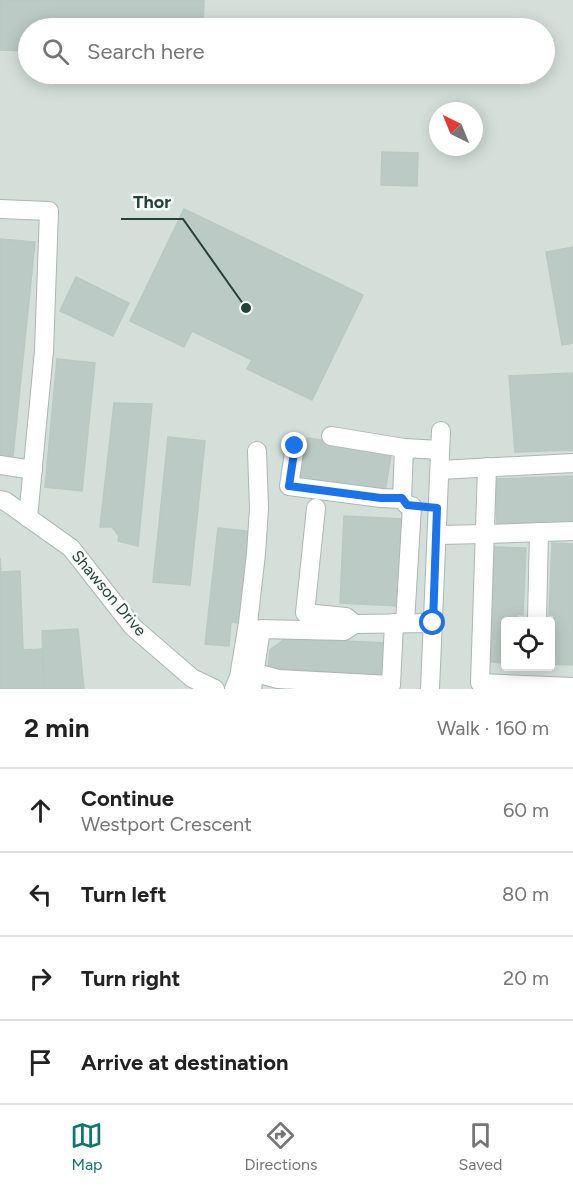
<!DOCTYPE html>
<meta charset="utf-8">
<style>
:root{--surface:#fff;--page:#f6f6f6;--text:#222;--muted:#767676;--line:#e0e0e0;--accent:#0f766e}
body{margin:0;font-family:Figtree,sans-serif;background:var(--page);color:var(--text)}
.controls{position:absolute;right:18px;bottom:18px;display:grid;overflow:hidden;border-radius:6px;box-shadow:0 3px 15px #0003}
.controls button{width:54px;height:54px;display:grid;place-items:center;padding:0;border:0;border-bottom:2px solid var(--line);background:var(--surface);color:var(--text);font:30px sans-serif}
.compass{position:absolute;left:429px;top:102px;width:54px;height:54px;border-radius:50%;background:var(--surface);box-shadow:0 3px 15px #0003;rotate:317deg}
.stop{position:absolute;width:18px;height:18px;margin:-14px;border:4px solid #1a73e8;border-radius:50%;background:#fff}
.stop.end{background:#1a73e8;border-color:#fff;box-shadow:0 2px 6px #0008}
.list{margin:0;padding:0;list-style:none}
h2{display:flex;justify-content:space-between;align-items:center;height:78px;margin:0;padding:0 24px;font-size:26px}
h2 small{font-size:20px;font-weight:400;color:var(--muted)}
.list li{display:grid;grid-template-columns:39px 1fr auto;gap:18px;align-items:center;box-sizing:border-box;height:84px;padding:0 24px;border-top:2px solid var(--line)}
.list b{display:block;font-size:22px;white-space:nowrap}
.list p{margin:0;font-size:20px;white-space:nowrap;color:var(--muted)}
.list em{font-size:20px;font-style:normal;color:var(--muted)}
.icon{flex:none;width:33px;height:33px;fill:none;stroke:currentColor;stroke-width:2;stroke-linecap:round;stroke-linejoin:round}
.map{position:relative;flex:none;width:573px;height:689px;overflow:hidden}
.search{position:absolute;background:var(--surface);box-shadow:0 3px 15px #0003;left:18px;right:18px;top:18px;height:66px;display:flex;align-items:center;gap:15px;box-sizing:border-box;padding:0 21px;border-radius:33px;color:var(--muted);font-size:22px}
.sheet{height:414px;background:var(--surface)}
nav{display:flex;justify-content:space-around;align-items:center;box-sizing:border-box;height:84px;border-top:2px solid var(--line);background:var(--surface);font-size:16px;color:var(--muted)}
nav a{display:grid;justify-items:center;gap:3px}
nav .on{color:var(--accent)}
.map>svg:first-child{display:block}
</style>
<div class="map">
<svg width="573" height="689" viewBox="0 0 573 689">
<rect width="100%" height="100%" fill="#e6efeb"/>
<!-- built -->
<path fill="#d4dfda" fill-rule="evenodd" d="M0,0H573V689H0ZM28,28H544V74H28ZM438,111H474V147H438ZM506,622H550V666H506Z"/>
<!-- building -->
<g fill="#bbcac4" stroke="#b8c9c2" stroke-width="1.5">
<path d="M0,0H204L203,28H28V51L0,50Z"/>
<path d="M382,152L418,153L417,186L381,185Z"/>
<path d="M184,209L363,295L312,400L247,369L252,360L192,331L184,347L130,321Z"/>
<path d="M0,239L35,242L13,456L0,454Z"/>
<path d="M573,247V343L562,345L546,252Z"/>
<path d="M76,277L129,303L113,336L60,311Z"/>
<path d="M57,359L95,363L82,491L45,487Z"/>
<path d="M573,373V450L515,452L509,376Z"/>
<path d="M114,403L152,404L138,546L118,541L119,536L112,527H100Z"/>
<path d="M168,437L205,441L190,585L153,582Z"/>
<path d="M307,438L392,450L385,492L301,480Z"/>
<path d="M573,476V523L497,526L495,479Z"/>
<path d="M344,516L403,519L398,606L340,603Z"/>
<path d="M218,528L255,532L245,624L231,622L229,646L205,644Z"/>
<path d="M552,543L573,544V665L550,664V634H553L554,615H549Z"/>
<path d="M494,547L526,548L523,615L517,614V622H506V663L489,662Z"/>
<path d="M0,558L1,572L20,571L23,650L42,649L44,689H0Z"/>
<path d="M78,629L84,689H44L42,631Z"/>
<path d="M286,638L386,643L382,675L268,668L270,650Z"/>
</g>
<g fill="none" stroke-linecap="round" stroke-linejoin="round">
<defs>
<g id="minor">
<path d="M0,209L49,211L44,351L28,518"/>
<path d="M331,436L404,448L440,450"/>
<path d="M295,446L289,486L381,498L402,499L407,505"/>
<path d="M0,465L33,470"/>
<path d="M487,467L480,683L573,687"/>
<path d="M440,470L573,463"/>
<path d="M402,499L404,448"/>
<path d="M0,500L5,501L71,548L133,627L192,678L215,689"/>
<path d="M316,508L305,613L346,617L355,624"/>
<path d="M437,535L485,534L573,531"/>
<path d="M537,619L539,532"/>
<path d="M405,623L412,506"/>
<path d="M256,673L278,679L391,685L394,623"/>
<path d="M234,689L239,677L248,623L256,554L259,508L257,451"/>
<path d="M252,689L261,629L344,631L355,624L433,623"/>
<path d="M430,689L441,431"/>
</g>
</defs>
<!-- minor casing -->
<use href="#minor" stroke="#a8b8b2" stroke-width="20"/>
<!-- minor -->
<use href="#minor" stroke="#fff" stroke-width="18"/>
</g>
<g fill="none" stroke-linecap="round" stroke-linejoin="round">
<!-- route -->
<path stroke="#1a73e8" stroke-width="8" d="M295,446L289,486L381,498H402L407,505L437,508L433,623"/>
</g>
<g text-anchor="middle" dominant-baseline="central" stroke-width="5" stroke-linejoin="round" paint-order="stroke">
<!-- street labels -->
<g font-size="16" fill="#24423a" stroke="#f7fbf9">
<text transform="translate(109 593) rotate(50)">Shawson Drive</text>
</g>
</g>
<!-- callouts -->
<path fill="none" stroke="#24423a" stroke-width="2" d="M246 308L183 219H121"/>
<circle fill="#24423a" stroke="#f7fbf9" stroke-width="2" cx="246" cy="308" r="6"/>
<g font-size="18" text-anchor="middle" font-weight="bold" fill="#24423a" stroke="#f7fbf9" stroke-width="5" stroke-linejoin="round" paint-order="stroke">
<text x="152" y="208">Thor</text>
</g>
</svg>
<div class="controls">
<button><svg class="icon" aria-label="locate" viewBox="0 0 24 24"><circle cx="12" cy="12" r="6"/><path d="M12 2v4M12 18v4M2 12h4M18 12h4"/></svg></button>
</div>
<svg class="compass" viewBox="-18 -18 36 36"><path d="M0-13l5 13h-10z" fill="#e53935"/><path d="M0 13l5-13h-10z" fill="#767676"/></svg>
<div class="stop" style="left:433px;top:623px"></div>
<div class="stop end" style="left:295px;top:446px"></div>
<div class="search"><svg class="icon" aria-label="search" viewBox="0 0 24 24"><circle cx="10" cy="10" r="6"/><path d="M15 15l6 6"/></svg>Search here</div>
</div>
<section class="sheet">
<h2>2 min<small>Walk · 160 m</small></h2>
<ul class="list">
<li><svg class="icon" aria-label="ahead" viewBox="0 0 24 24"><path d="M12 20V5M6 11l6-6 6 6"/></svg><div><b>Continue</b><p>Westport Crescent</p></div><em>60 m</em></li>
<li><svg class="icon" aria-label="left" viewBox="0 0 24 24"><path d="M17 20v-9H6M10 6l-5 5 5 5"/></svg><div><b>Turn left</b></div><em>80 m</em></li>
<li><svg class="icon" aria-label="right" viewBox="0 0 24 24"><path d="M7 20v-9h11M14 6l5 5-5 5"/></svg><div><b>Turn right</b></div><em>20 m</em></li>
<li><svg class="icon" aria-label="arrive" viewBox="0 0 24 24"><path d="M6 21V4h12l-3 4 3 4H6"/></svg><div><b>Arrive at destination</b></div></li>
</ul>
</section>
<nav>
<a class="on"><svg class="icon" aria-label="map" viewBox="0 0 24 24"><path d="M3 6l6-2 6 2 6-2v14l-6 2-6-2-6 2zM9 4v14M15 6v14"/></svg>Map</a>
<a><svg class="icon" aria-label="directions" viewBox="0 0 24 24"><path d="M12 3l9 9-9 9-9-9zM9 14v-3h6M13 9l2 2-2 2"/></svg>Directions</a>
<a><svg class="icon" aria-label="saved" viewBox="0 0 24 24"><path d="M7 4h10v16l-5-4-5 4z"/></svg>Saved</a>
</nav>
